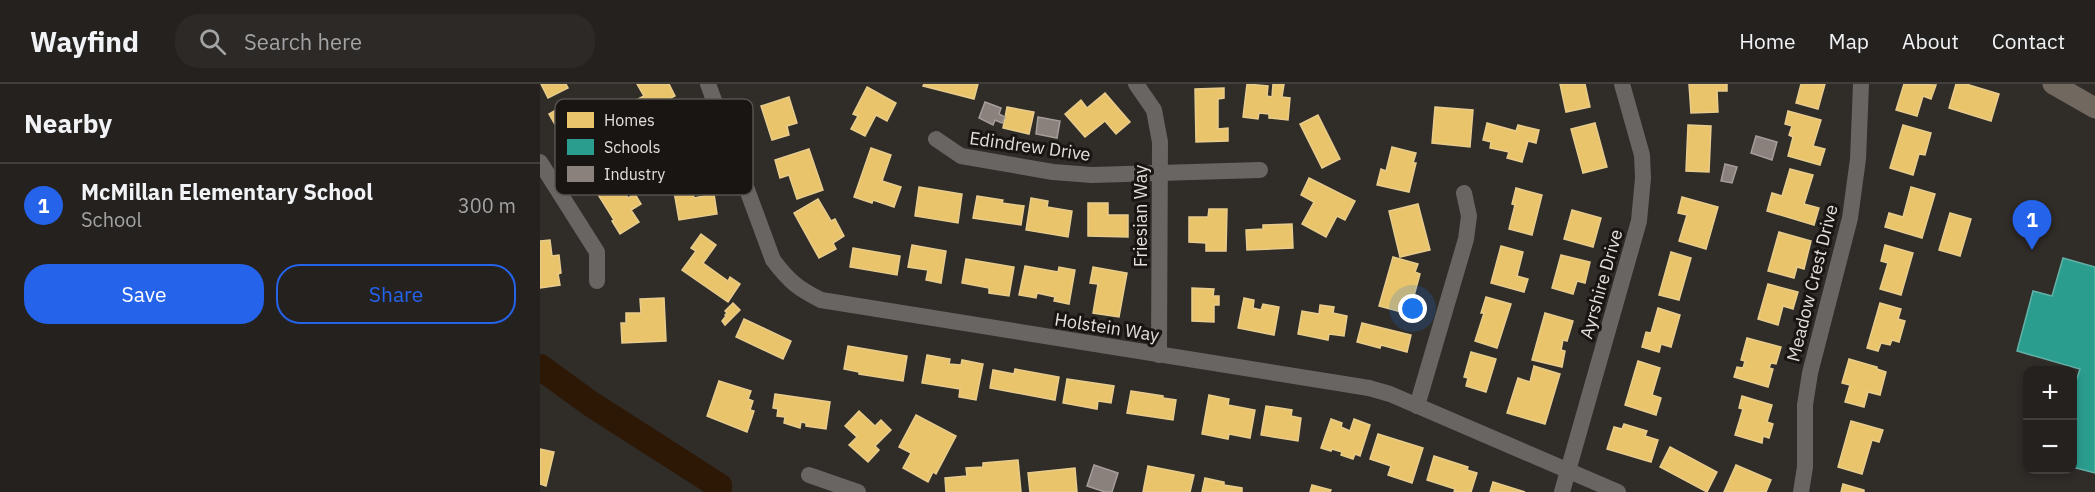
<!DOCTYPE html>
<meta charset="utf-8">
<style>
:root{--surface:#24211e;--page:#2c2927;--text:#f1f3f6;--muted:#a3a3a4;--line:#413e3c;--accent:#2563eb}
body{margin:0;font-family:"IBM Plex Sans",sans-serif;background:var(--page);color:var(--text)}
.controls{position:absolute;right:18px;bottom:18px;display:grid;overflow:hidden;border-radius:12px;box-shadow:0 3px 9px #0003}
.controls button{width:54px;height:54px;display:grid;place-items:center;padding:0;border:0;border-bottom:2px solid var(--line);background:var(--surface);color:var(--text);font:30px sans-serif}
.you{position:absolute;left:873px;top:225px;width:21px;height:21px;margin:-15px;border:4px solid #fff;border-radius:50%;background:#1a73e8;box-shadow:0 0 0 9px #1a73e833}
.badge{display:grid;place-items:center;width:39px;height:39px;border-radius:50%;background:var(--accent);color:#fff;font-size:20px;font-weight:700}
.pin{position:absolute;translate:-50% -50px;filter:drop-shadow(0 2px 3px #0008)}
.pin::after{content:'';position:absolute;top:32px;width:21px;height:18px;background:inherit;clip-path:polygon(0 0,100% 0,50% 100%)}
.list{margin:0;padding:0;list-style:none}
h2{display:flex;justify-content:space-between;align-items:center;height:78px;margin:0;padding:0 24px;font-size:26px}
h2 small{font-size:20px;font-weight:400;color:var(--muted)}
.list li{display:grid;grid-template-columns:39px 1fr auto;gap:18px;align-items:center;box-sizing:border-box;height:84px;padding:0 24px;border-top:2px solid var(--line)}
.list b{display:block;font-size:22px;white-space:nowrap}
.list p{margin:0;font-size:20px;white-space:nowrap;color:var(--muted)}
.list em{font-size:20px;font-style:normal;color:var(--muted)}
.actions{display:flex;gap:12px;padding:18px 24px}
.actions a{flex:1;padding:14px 0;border:2px solid var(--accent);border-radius:24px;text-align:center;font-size:21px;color:var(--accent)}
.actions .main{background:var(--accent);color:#fff}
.icon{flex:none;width:33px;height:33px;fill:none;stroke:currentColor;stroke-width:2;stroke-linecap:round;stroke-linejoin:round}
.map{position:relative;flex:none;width:1555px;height:408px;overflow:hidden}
header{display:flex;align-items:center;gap:36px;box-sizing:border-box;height:84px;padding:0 30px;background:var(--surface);border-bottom:2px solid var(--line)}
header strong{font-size:28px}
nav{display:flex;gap:33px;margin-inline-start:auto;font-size:21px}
.search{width:420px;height:54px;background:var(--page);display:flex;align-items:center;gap:15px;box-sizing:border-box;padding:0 21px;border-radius:24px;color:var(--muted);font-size:22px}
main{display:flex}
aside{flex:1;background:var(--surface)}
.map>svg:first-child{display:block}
</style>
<header>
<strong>Wayfind</strong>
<div class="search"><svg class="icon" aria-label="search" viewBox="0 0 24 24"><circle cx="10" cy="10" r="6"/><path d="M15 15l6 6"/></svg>Search here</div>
<nav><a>Home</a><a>Map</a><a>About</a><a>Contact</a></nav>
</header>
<main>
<aside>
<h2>Nearby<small></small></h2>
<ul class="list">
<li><span class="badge">1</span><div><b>McMillan Elementary School</b><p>School</p></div><em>300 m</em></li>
</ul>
<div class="actions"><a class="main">Save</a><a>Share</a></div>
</aside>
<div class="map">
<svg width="1555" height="408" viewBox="0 0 1555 408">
<rect width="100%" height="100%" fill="#302c28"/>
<!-- homes -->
<g fill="#e9c46a" stroke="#e8cc8c" stroke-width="1.5">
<path d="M1,0H26L28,4L8,14Z"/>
<path d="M97,0H129L135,12L101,29L94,17L104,12Z"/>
<path d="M384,0H438L434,15L383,2Z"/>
<path d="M707,0L728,2L727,12L732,13L733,0H744L742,13L750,14L748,36L729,34V30L719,29L718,35L703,33Z"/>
<path d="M1020,0H1045L1050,23L1026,28Z"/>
<path d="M1149,0H1187V7H1177L1178,28L1151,29Z"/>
<path d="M1261,0H1285L1278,25L1256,19Z"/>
<path d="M1364,0L1396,1L1391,15L1383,12L1377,32L1356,26Z"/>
<path d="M1416,0H1426L1459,10L1451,37L1409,24Z"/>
<path d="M327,3L356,19L347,37L336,31L325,52L311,45L318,32L313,30Z"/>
<path d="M684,4V14L678,15V45L688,44V57L656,58L655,5Z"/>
<path d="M565,9L590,38L576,50L565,37L545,53L525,30L541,16L547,24Z"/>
<path d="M249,13L257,39L247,42L249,51L232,56L221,22Z"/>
<path d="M33,16L66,73L45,85L33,64L31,65L28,59L31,57L25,48L21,51L9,30Z"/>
<path d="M467,23L494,28L489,50L463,44Z"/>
<path d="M895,23L933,26L930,63L892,59Z"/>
<path d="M1248,27L1281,36L1273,62L1285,65L1280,81L1248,72L1253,53L1249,51L1252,42L1245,40Z"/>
<path d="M778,31L800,75L782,84L760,40Z"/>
<path d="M947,39L976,47L978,41L999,46L996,59L988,57L982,78L967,74L969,68L950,64L951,58L943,56Z"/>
<path d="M1055,39L1067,83L1043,89L1031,45Z"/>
<path d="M1148,41L1171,42L1169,88L1146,87Z"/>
<path d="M1363,41L1391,49L1385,71L1379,70L1373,91L1350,84Z"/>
<path d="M852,63L876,69L873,79H876L869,108L837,101L841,85L846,87Z"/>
<path d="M331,64L351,71L342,97L361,103L354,123L333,116L332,119L314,113Z"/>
<path d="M269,65L283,106L257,115L249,91L240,94L235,76Z"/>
<path d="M1250,85L1273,91L1264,120L1279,124L1274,141L1227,127L1232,109L1242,112Z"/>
<path d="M72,89L88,114L95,110L101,120L91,126L99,138L80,150L72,137L74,136L52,101Z"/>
<path d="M150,93L154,114L174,110L177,130L139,136L132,96Z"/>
<path d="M769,94L815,117L805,136L797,132L786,153L762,140L774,118L761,111Z"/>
<path d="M379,103L422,110L418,139L375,132Z"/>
<path d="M1371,103L1395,110L1382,154L1345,143L1349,129L1363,133Z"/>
<path d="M976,104L1002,111L992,151L969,145L975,121L972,120Z"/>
<path d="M437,112L463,116L462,119L484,122L481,141L433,134Z"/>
<path d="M1142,113L1178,123L1166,165L1139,157L1147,131L1138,129Z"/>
<path d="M491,114L508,117L507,123L532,127L528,153L486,146Z"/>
<path d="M278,115L291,137L295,135L304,152L293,159L296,165L279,174L254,129Z"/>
<path d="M548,119H568V131H588V153L548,152Z"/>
<path d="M878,120L890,166L860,173L849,127Z"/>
<path d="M669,125H687L686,167H666V159L649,158V133H668Z"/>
<path d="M1032,126L1061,134L1053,163L1024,155Z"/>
<path d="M1410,129L1431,135L1420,172L1399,166Z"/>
<path d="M752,140L753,164L707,166L706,146L723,145V141Z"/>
<path d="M1239,148L1271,157L1264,185L1257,183L1254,194L1228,187Z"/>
<path d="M161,150L176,161L163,179L188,197L190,193L200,200L188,218L142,186L156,167L151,164Z"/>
<path d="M10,156L12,172L19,171L21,189L18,190L20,201L0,204V157Z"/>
<path d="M372,161L406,167L401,199L386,196L388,186L368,183Z"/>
<path d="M1345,161L1373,169L1361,211L1340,205L1348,179L1341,177Z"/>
<path d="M961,162L983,168L977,192L988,195L984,208L951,199Z"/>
<path d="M313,164L360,172L357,191L310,183Z"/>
<path d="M1131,168L1151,174L1139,216L1119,211Z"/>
<path d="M1021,171L1050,178L1045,199L1037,197L1033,210L1012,204Z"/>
<path d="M853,173L878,180L875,188L880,190L869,230L839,222Z"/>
<path d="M426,175L474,183L469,212L449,209V204L422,199Z"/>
<path d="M485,182L518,188L519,183L535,186L529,220L514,217L515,213L497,209L496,214L479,211Z"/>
<path d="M553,183L587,189L579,233L553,229L558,200L550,199Z"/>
<path d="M1228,200L1258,208L1253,225L1243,222L1238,241L1218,235Z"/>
<path d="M652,204L674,205L673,212H679V221H674V238L652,237Z"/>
<path d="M946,213L971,220L957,264L935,257L944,229H941Z"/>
<path d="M124,214L126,257L82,259L81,239H86V229H101L100,215Z"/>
<path d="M704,214L714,216L713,224L721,226L723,220L739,223L734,251L698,244Z"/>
<path d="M193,219L200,226L185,241L182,237L186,232L185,231L187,229L185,227Z"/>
<path d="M1340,219L1361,225L1358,235L1365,237L1359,258L1352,256L1350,261L1341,259L1338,267L1327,264Z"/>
<path d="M780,221L794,223L793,229L807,232L804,252L789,250L788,256L758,250L762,227L779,230Z"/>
<path d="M1118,224L1140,231L1131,263L1121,260L1119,268L1102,263L1106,248L1111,249Z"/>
<path d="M1005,229L1033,237L1027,257L1023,256L1021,266L1025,267L1022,283L992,276Z"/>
<path d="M204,235L251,257L243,275L196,253Z"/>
<path d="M822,239L871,251L867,268L841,261L840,264L817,258Z"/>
<path d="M1207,254L1241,263L1236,280L1231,279L1229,284L1233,285L1228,303L1194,293L1197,283L1203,284L1205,277L1201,276Z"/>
<path d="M308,262L367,272L363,297L319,290V288L304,285Z"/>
<path d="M931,268L956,275L946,308L926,302L928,294L924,293Z"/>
<path d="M387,271L410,275L409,280L421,281L422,276L443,280L436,316L419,313L420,305L382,299Z"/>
<path d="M1309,275L1337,283V285L1346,288L1340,311L1328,308L1324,323L1305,318L1310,301L1302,299Z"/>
<path d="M1098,277L1120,284L1112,311L1121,314L1116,331L1085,321Z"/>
<path d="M994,282L1020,290L1005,340L967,329L978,294L990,298Z"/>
<path d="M475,285L519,293L515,316L450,304L453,286L474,290Z"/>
<path d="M527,295L574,302L571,319L558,317L557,325L523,319Z"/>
<path d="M179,297L211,307L208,315L213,317L210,326L214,327L207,348L167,332Z"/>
<path d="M591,307L623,312V314L636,316L633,336L587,329Z"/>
<path d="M235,310L290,318L286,345L266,342V339L261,338L260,344L244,339L245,333L237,332L238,325L233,324Z"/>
<path d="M669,311L689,315L688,321L715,326L710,354L689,350L688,355L662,350Z"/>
<path d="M1202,312L1232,321L1227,338L1233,340L1229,354L1223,352L1222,359L1195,351L1203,325L1199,324Z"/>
<path d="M726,322L752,326L751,332L761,334L758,357L721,351Z"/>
<path d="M319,327L335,342L341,336L351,346L335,362L339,366L328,378L309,361L317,353L305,342Z"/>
<path d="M376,331L416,352L396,390L393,388L388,398L363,384L371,369L359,363Z"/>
<path d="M791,335L802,339L801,343L810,347L814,335L830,341L820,372L815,370L813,375L801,371L802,368L792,365L791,367L781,364Z"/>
<path d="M1311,337L1343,346L1339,358L1332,356L1322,390L1298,383Z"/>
<path d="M1084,340L1107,347L1105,352L1118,356L1111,378L1067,365L1074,343L1082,345Z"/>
<path d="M838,350L883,364L872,399L848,391L851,382L830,375Z"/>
<path d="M1130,363L1177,388L1167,408L1120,383Z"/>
<path d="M0,365L14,368L6,402L0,400Z"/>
<path d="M894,372L928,383L927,386L937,389L931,408H914L915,405L887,396Z"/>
<path d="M478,376L481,408H406L405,394L427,392L426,384L443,383V379Z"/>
<path d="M1196,381L1231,396L1226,408H1184Z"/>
<path d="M608,382L654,391L650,408H603Z"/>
<path d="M535,384L537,408H490L488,389Z"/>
<path d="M665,394L684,398V401L702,404V408H662Z"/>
<path d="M953,398L985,408H950Z"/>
<path d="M1303,400L1324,406V408H1301Z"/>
<path d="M772,401L791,406L790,408H770Z"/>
</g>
<!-- schools -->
<path fill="#2a9d8f" stroke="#62b1a6" stroke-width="1.5" d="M1523,174L1555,183V389L1532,383V310L1540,285L1477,267L1493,207L1512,212Z"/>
<!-- industry -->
<g fill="#8a817c" stroke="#a59d98" stroke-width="1.5">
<path d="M445,18L461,24L459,30L465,33L462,39L455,36L453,41L439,34Z"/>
<path d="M498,33L520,37L517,54L496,50Z"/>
<path d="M1216,52L1237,58L1232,76L1211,69Z"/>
<path d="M1185,80L1197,83L1192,99L1181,97Z"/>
<path d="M554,381L578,389L572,408H565L547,402Z"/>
</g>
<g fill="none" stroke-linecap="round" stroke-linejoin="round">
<!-- river -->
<path stroke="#2d1705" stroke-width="26" d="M0,283L51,320L179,402L178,408"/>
<!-- minor -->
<g stroke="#686563" stroke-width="16">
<path d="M168,0L233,176C249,197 257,204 281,216L829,304L850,310L1078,408"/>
<path d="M596,0L614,26L620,58L619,271"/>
<path d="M396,55L421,72L513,88L552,91L720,86"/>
<path d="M0,78L57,168V197"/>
<path d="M877,322L926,155L929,132L924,109"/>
<path d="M269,391L318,408"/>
<path d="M1022,408L1099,137L1103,94L1102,71L1082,0"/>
<path d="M1261,408L1265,383V321L1270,289L1310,134L1318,75L1321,0"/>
</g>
<!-- major -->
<path stroke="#716860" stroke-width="21" d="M1513,0L1555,24"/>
</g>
<g text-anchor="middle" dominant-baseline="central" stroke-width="6" stroke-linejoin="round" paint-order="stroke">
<!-- street labels -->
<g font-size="18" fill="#e4dfdb" stroke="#181512">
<text transform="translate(490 62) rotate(8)">Edindrew Drive</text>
<text transform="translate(600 132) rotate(-90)">Friesian Way</text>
<text transform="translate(1272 199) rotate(-76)">Meadow Crest Drive</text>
<text transform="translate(1061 200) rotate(-74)">Ayrshire Drive</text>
<text transform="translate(567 243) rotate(9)">Holstein Way</text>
</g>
</g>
<!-- legend -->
<rect x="15" y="15" width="198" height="96" rx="9" fill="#181512" stroke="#55524e" stroke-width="1.5"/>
<rect x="27" y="28" width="27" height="16" fill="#e9c46a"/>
<rect x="27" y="55" width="27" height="16" fill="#2a9d8f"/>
<rect x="27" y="82" width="27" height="16" fill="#8a817c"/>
<g font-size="16" fill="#e4dfdb">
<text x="64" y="42">Homes</text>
<text x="64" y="69">Schools</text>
<text x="64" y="96">Industry</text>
</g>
</svg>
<div class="controls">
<button>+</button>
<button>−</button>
</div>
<div class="you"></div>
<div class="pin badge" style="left:1492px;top:166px">1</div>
</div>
</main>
